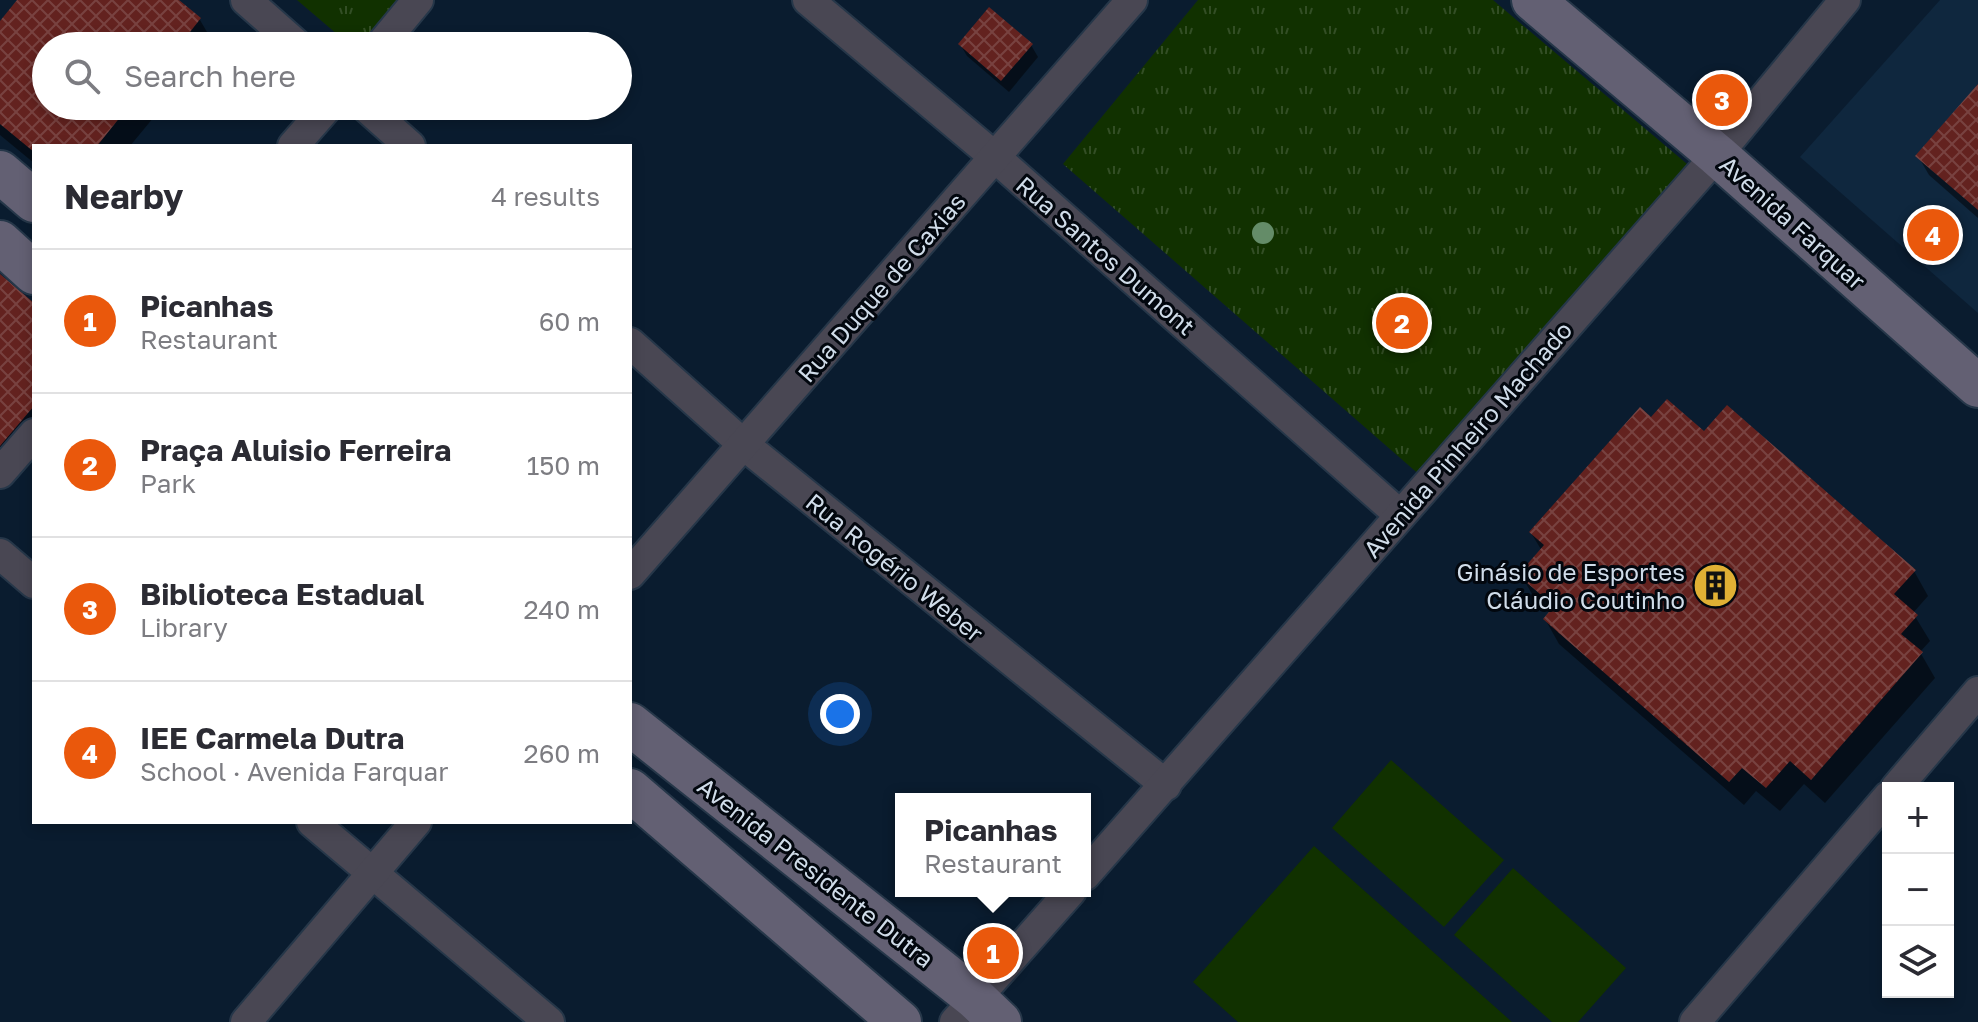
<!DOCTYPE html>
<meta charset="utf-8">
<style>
:root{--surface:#fff;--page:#f7f7f7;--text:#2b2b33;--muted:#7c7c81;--line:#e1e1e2;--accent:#ea580c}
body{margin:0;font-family:"Golos Text",sans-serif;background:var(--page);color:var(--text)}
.controls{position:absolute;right:24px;bottom:24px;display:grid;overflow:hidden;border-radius:0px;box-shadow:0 4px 12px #0003}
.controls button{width:72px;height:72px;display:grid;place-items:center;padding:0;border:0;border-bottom:2px solid var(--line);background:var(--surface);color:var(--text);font:40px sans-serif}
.you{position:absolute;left:840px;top:714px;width:28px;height:28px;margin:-20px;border:6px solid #fff;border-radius:50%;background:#1a73e8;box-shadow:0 0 0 12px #1a73e833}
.badge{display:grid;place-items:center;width:52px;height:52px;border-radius:50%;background:var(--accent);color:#fff;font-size:26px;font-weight:700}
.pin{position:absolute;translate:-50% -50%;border:4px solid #fff;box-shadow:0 2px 8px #0006}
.popup{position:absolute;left:895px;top:793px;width:196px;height:104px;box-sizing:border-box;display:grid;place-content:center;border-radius:0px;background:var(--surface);filter:drop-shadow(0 2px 6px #0005);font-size:26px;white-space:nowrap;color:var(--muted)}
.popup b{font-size:30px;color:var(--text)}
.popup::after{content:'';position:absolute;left:50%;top:100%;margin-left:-16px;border:16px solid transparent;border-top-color:var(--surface)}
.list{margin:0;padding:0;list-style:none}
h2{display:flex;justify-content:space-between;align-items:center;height:104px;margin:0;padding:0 32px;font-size:34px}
h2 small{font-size:26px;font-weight:400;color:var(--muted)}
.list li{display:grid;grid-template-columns:52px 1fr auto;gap:24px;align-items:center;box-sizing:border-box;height:144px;padding:0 32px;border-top:2px solid var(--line)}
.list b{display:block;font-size:30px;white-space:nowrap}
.list p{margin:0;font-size:26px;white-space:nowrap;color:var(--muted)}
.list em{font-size:26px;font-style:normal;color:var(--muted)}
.icon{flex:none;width:44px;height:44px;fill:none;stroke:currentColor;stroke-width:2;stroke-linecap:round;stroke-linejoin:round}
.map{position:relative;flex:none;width:1978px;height:1022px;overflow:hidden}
.search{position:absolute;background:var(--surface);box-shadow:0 4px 12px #0003;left:32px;top:32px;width:600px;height:88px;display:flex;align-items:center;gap:20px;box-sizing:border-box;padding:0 28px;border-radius:44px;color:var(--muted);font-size:30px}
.panel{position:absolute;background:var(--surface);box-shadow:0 4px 12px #0003;left:32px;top:144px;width:600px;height:680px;border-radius:0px}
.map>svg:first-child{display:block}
</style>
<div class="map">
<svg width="1978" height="1022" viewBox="0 0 1978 1022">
<defs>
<pattern id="park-tufts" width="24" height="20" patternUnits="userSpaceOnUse" patternTransform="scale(2)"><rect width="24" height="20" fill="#113100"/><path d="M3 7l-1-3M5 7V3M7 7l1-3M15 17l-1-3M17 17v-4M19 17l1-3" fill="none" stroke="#334e25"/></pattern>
<pattern id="building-cross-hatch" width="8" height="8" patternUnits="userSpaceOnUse" patternTransform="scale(2)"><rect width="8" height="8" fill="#63221f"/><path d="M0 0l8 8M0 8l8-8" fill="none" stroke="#784240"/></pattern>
</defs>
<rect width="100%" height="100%" fill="#0a1c2f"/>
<!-- built -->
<path fill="#0f273e" d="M1940,0H1978V313L1800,157Z"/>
<!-- green -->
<g fill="#113100">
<path d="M1391,760L1504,860L1444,927L1332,828Z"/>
<path d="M1314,846L1512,1022H1238L1193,982Z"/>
<path d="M1513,868L1626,968L1578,1022H1552L1454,935Z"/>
</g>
<!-- park -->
<g fill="url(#park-tufts)">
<path d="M297,0H410L371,46H351Z"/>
<path d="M1198,0H1493L1693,169L1422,477L1063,164Z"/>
</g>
<!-- shadow -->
<g fill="#0007">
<path d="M19,0H176L200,20L214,44L46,46V106H163L130,146H34V163L0,135V24Z"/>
<path d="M960,44L1031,45L1038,57L1009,92L967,56Z"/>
<path d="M1978,87V218L1929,175L1918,156Z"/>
<path d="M0,276L34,305V447L0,486Z"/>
<path d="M1651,420L1704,434L1914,571L1928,596L1913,613L1930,641L1920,652L1935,678L1825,803L1804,784L1780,811L1756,791L1744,805L1559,644L1545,619L1551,613L1535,599L1521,575L1542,551L1531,533Z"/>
</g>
<!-- building -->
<g fill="url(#building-cross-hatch)">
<path d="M17,0H179L201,18L179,46H46V106H129L97,146H34V152L0,124V21Z"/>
<path d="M989,7L1033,44L1001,81L958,44Z"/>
<path d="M1978,84V210L1915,156Z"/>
<path d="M0,274L34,303V406L0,446Z"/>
<path d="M1667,399L1704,431L1727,405L1916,570L1894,594L1918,615L1901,634L1923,652L1811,780L1790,761L1766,788L1742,768L1729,782L1543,619L1554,606L1518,575L1544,545L1529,532L1640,407L1651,417Z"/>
</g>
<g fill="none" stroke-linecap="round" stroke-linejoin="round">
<defs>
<g id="street">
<path d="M246,0L298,46"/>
<path d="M808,0L996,158L1400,515"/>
<path d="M380,46L418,0"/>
<path d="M365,106L410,146"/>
<path d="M293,146L328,106"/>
<path d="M630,343L743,444L1166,785"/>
<path d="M0,473L34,434"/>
<path d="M0,554L34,583"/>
<path d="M630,574L1132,0"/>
<path d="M1896,788L1978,692"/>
<path d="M312,822L549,1022"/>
<path d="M1085,875L1717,155L1845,0"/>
<path d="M246,1022L416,822"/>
<path d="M955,1022L1071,891"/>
<path d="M1695,1022L1888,797"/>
</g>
<g id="secondary">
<path d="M1533,0L1717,155L1978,386"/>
<path d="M0,172L34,201"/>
<path d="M0,242L34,273"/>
<path d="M630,724L975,998L1000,1022"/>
<path d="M630,790L900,1022"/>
</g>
</defs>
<!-- street casing -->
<use href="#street" stroke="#263749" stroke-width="34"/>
<!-- secondary casing -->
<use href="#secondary" stroke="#263749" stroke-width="46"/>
<!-- street -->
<use href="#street" stroke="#494753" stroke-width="30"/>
<!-- secondary -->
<use href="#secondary" stroke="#636073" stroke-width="42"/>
</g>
<!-- trees -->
<circle fill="#648c68" cx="1263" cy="233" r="11"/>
<!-- icons -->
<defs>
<symbol id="building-disc" viewBox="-11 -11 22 22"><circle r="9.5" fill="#e0b034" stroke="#02070e"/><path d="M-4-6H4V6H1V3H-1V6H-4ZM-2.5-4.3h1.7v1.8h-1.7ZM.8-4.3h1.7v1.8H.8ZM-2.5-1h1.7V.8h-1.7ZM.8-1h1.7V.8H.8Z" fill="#111"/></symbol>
</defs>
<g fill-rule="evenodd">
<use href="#building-disc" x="1690" y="560" width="51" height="51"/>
</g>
<g text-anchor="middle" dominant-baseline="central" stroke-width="6" stroke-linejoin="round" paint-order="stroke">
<!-- street labels -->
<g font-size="24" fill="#d0dce9" stroke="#02070e">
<text transform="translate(1793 222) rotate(42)">Avenida Farquar</text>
<text transform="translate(1106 255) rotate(41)">Rua Santos Dumont</text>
<text transform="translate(881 287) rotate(-49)">Rua Duque de Caxias</text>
<text transform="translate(1467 439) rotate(-49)">Avenida Pinheiro Machado</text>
<text transform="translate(895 567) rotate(39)">Rua Rogério Weber</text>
<text transform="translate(816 872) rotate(38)">Avenida Presidente Dutra</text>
</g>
<!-- poi labels -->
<g font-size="24" fill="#d0dce9" stroke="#02070e" text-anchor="end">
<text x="1685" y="571">Ginásio de Esportes<tspan x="1685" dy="28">Cláudio Coutinho</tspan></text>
</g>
</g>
</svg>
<div class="controls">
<button>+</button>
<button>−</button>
<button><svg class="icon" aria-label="layers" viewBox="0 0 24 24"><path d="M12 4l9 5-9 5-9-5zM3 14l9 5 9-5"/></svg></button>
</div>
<div class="you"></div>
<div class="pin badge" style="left:993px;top:953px">1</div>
<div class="popup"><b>Picanhas</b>Restaurant</div>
<div class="pin badge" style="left:1402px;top:323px">2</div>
<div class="pin badge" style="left:1722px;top:100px">3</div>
<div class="pin badge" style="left:1933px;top:235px">4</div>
<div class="search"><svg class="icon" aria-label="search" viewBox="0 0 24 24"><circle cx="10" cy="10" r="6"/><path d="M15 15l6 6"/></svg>Search here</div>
<section class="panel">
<h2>Nearby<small>4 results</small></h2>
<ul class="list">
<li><span class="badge">1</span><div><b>Picanhas</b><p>Restaurant</p></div><em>60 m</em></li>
<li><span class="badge">2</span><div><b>Praça Aluisio Ferreira</b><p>Park</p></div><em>150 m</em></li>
<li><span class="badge">3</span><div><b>Biblioteca Estadual</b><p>Library</p></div><em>240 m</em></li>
<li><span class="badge">4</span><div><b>IEE Carmela Dutra</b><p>School · Avenida Farquar</p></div><em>260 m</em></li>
</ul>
</section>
</div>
